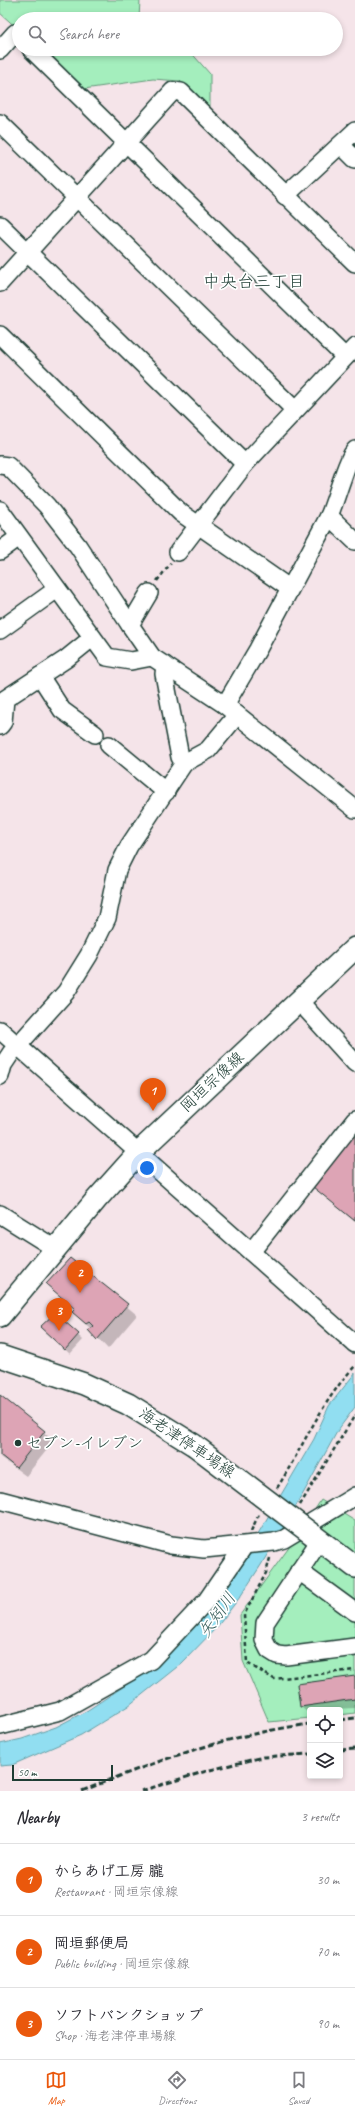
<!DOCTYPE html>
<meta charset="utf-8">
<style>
:root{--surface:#fff;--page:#f2f2f3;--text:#2b2b33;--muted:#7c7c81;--line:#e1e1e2;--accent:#ea580c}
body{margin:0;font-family:Caveat,"Klee One",sans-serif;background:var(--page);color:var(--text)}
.controls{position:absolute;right:12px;bottom:12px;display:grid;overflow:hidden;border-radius:4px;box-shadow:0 2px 6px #0003}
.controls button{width:36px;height:36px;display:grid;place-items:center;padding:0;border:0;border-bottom:1px solid var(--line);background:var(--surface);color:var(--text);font:20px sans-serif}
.scale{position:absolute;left:12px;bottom:10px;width:101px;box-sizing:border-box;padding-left:4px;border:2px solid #1f3d34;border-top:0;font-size:11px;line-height:14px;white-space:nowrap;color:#1f3d34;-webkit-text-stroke:3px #fff;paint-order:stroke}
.you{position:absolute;left:147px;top:1168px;width:14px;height:14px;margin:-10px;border:3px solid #fff;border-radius:50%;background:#1a73e8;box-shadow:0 0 0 6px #1a73e833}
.badge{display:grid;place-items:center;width:26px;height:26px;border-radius:50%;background:var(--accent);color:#fff;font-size:13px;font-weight:700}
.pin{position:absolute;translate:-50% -33px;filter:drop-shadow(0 1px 2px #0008)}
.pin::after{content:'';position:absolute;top:21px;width:14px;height:12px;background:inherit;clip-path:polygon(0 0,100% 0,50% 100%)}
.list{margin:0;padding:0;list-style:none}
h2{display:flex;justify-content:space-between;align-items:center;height:52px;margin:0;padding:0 16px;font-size:17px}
h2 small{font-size:13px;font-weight:400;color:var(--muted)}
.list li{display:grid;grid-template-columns:26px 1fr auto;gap:12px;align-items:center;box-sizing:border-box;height:72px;padding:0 16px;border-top:1px solid var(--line)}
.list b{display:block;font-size:15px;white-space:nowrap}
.list p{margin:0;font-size:13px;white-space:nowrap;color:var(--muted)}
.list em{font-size:13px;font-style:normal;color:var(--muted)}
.icon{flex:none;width:22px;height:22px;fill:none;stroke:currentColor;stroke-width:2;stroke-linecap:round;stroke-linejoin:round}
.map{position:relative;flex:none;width:355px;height:1791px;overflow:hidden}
.search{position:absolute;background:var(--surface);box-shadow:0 2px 6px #0003;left:12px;right:12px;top:12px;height:44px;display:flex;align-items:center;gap:10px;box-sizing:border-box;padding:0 14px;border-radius:22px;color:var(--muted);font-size:15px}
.sheet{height:268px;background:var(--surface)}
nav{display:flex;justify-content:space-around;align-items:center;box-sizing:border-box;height:56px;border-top:1px solid var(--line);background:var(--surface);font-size:11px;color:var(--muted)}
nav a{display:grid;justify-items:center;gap:2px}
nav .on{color:var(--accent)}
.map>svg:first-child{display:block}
</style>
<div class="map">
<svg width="355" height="1791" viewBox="0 0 355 1791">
<rect width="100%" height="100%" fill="#f5e4e9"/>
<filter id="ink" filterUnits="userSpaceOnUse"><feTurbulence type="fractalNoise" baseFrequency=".025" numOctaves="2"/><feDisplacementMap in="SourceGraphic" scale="8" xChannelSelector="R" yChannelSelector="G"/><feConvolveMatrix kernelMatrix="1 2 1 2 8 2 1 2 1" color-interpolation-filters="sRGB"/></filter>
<g filter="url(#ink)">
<!-- green -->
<g fill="#a4eebd" stroke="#629678">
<path d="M0,0H140L139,19H19V30L0,13Z"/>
<path d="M40,49H188L210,74V111L180,81L153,79L84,89Z"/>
<path d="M321,1500L355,1521V1713L340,1715V1710H310V1718L269,1722L243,1661L240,1615L301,1531Z"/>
</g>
<!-- water -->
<path fill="#91def1" stroke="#639ea5" d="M355,1373V1407L338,1430L304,1492L261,1565L240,1597L217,1627L182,1663L128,1706L81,1735L12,1765L0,1766V1744L22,1739L56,1727L88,1710L150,1669L236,1571L314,1439L329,1406Z"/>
<!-- shadow -->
<g fill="#0003">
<path d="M355,1135V1222L314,1187Z"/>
<path d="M70,1259L137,1315L108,1349L90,1330L91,1329L73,1312L76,1310L57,1293Z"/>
<path d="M55,1314L83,1340L70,1354L46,1332Z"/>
<path d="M0,1397L54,1441L26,1476L0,1457Z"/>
<path d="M355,1677V1708L310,1710L309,1714L301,1707Z"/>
</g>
<!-- building -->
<g fill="#dda4b5" stroke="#1f3d34">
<path d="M355,1133V1221L313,1187Z"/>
<path d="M70,1258L128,1304L97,1340L88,1330L93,1326L89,1322L86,1324L72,1312L75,1309L46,1284Z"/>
<path d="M55,1313L79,1334L65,1350L40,1327Z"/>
<path d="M0,1395L45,1431L16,1468L0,1455Z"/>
<path d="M355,1676V1699L300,1707L297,1684Z"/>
</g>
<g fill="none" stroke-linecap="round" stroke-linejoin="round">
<defs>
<g id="minor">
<path d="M31,49L345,357"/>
<path d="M0,50L15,33L19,37"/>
<path d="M0,123L295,410"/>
<path d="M341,145L355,159"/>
<path d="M285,196L355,131"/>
<path d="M0,225L245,464"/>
<path d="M0,283L173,91L181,92L355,263"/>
<path d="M0,335L181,513L289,588"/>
<path d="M0,465L8,466L47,506L78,546L130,625"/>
<path d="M0,510L107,657L131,661L152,657"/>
<path d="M329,516C334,505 349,454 355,450"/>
<path d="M0,551L19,537"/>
<path d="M178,552L245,464L355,347"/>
<path d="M149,593L130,625L152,657L225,705L355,809"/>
<path d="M0,630L57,589"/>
<path d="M165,665L164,674L180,757L184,763"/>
<path d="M40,676L62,710L95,734"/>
<path d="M225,705L258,649L329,516L355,541"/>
<path d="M0,726L3,722L5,699L66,659L92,638"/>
<path d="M109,745L166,792"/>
<path d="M299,1001L355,1063"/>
<path d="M0,1030L355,1344"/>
<path d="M0,1076L3,1065L11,1053L66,992L89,955L107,918L117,870L129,846L184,763L208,750L237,715"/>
<path d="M0,1214L56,1249"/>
<path d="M251,1252L355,1120"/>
<path d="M0,1500L171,1545L204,1549L274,1542L284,1539L355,1496"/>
<path d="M320,1540L265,1623L264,1640L269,1650L277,1655L286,1656L355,1647"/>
<path d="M299,1571L355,1612"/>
<path d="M0,1726L60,1711L151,1660L207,1600L244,1546"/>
</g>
<g id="major">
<path d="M0,1316L96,1200L139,1152L355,948"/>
<path d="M0,1356L84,1384L128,1404L194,1445"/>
<path d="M313,1535L355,1567"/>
</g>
</defs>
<!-- minor casing -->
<use href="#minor" stroke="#1f3d34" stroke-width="20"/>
<!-- major casing -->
<use href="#major" stroke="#1f3d34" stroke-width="24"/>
<!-- path -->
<g stroke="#1f3d34" stroke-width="2.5" stroke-dasharray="4 3" stroke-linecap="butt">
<path d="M157,581L171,563"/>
<path d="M277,1488C303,1447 321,1402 355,1366"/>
<path d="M300,1505L355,1415"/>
<path d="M251,1531L259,1514"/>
<path d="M270,1558L266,1573L244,1615L247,1663L274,1679L355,1670"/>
</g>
<!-- minor -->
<use href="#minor" stroke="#fff" stroke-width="17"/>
<!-- major -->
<use href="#major" stroke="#fff" stroke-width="21"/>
<!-- rail -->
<g stroke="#1f3d34" stroke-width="3" stroke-dasharray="6 3" stroke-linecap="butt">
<path d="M340,1720L355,1718"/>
<path d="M340,1750L355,1749"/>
<path d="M82,1791C159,1760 227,1735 310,1724"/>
<path d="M141,1791L210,1770L263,1757L310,1754"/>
</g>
<defs>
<path id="major-bridge" d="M194,1445L313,1535"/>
</defs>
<!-- major-bridge casing -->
<use href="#major-bridge" stroke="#1f3d34" stroke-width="24" stroke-linecap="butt"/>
<!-- major-bridge -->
<use href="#major-bridge" stroke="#fff" stroke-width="21"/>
</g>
</g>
<!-- markers -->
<circle fill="#1f3d34" stroke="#fff" stroke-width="1.5" cx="18" cy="1443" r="4"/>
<g text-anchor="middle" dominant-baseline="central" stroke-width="3.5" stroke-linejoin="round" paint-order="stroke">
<!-- street labels -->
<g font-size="16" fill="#1f3d34" stroke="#fff">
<text transform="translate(212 1082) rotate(-43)">岡垣宗像線</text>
<text transform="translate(187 1443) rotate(34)">海老津停車場線</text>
</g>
<!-- poi labels -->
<g font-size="16" fill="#1f3d34" stroke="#fff" text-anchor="start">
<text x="26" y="1443">セブン-イレブン</text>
</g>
<!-- neighbourhood labels -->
<g font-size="17" fill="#1f3d34" stroke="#fff">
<text x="254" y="281">中央台三丁目</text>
</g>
<!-- water labels -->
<g font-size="17" font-style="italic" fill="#365d5a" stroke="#fff">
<text transform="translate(217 1615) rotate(-55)">矢矧川</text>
</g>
</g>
</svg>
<div class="controls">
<button><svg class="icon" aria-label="locate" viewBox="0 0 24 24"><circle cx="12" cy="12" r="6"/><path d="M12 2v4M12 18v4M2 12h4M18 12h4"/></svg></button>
<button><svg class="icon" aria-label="layers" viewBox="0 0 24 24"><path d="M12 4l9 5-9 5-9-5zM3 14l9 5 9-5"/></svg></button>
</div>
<div class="scale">50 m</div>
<div class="you"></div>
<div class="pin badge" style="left:153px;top:1111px">1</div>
<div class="pin badge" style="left:80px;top:1293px">2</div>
<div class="pin badge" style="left:59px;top:1331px">3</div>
<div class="search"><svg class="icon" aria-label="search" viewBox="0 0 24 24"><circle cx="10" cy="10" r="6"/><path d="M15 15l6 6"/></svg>Search here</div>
</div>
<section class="sheet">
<h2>Nearby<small>3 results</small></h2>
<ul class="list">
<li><span class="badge">1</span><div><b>からあげ工房 朧</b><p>Restaurant · 岡垣宗像線</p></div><em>30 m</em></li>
<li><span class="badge">2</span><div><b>岡垣郵便局</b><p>Public building · 岡垣宗像線</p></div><em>70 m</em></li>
<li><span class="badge">3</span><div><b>ソフトバンクショップ</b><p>Shop · 海老津停車場線</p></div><em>90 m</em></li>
</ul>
</section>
<nav>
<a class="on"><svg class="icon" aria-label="map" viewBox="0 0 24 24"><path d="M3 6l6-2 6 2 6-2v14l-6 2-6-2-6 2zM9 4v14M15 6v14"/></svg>Map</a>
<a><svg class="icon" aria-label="directions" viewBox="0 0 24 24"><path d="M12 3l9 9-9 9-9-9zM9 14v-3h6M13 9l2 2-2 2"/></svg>Directions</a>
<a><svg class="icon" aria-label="saved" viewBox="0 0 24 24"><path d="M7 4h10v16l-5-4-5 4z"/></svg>Saved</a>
</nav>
